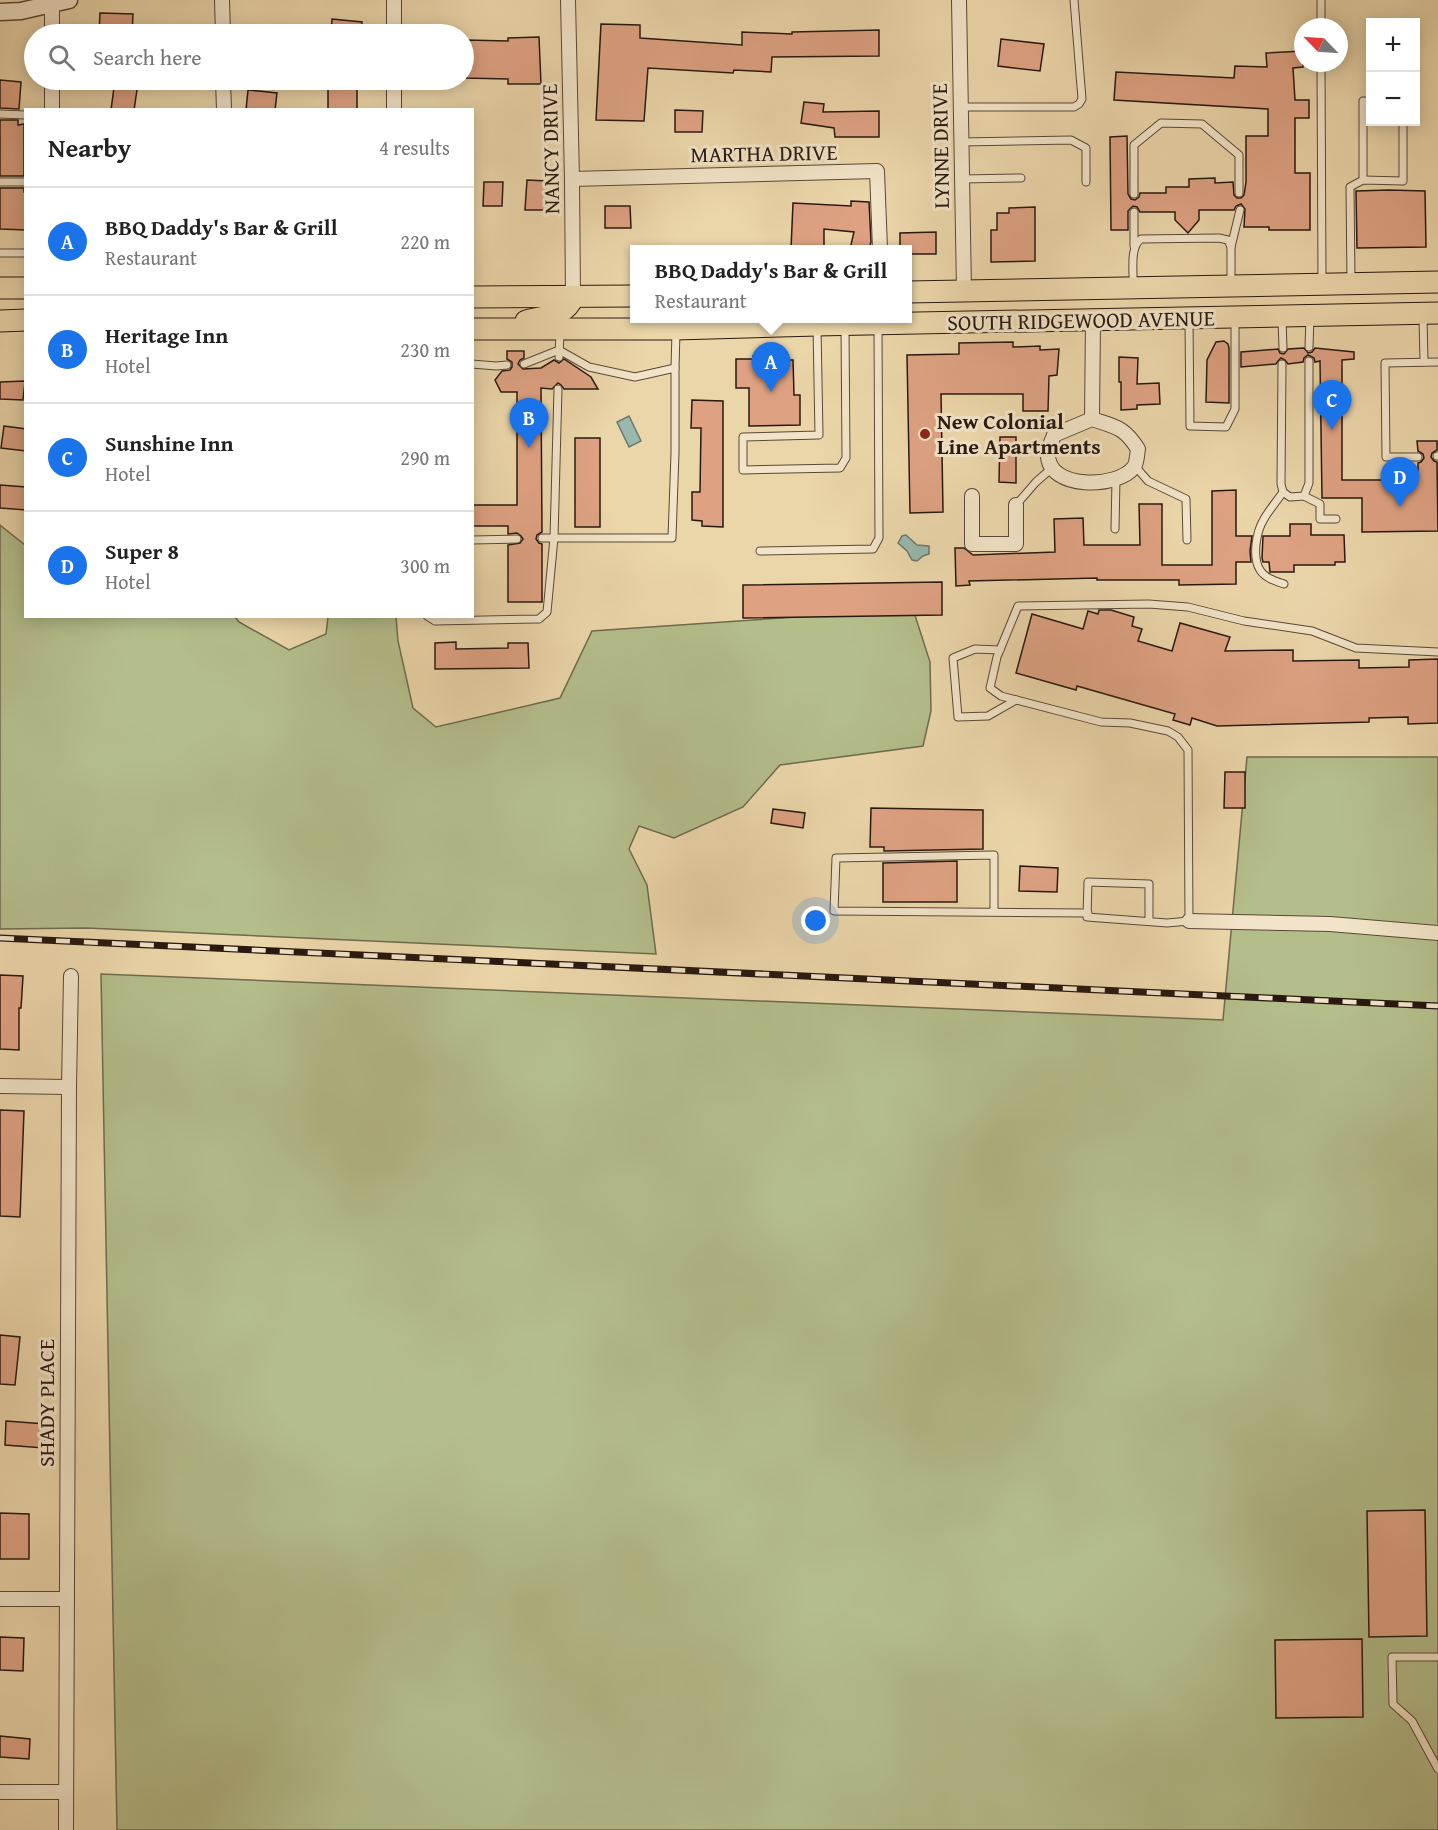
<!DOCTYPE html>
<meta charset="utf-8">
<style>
:root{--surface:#fff;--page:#f6f6f6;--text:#222;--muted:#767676;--line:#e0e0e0;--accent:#1a73e8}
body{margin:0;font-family:"Gentium Book Plus",serif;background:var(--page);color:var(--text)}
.controls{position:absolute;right:18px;top:18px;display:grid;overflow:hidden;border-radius:0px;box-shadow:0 3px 15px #0003}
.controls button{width:54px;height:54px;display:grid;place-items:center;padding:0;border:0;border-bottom:2px solid var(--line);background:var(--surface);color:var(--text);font:30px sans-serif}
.compass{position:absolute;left:1294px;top:18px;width:54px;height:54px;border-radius:50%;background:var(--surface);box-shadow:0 3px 15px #0003;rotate:295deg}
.you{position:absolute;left:816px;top:921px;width:21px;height:21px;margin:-15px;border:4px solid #fff;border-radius:50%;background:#1a73e8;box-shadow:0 0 0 9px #1a73e833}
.badge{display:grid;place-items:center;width:39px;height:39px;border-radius:50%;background:var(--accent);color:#fff;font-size:20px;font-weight:700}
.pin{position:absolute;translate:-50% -50px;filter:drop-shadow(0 2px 3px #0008)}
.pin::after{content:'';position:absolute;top:32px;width:21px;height:18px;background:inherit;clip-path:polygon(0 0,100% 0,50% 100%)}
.popup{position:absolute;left:630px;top:245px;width:282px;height:78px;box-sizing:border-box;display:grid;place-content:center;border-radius:0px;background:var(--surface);filter:drop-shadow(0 2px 4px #0005);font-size:20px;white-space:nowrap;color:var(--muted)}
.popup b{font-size:22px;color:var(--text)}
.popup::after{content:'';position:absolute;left:50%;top:100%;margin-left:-12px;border:12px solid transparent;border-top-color:var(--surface)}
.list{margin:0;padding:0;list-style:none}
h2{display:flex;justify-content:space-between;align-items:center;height:78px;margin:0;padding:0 24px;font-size:26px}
h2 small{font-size:20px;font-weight:400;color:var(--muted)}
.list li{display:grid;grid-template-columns:39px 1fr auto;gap:18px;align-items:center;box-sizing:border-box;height:108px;padding:0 24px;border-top:2px solid var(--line)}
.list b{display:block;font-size:22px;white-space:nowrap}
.list p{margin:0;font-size:20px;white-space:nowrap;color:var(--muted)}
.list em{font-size:20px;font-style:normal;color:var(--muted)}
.icon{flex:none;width:33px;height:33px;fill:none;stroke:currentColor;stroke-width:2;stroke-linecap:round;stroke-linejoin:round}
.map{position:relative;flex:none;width:1438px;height:1830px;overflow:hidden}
.search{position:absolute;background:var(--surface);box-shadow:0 3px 15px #0003;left:24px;top:24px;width:450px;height:66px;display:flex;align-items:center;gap:15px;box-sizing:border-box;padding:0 21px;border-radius:33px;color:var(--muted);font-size:22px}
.panel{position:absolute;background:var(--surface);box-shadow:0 3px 15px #0003;left:24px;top:108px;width:450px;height:510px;border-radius:0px}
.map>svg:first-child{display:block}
</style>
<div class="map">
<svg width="1438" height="1830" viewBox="0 0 1438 1830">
<rect width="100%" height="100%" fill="#ebd6aa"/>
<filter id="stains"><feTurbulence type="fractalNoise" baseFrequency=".00333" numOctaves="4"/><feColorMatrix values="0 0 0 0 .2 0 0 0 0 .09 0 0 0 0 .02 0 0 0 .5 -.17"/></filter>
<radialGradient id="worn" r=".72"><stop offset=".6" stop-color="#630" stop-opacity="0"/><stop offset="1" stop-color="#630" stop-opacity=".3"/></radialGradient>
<!-- green -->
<g fill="#b4be8b" stroke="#6e6b4e" stroke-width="1.5">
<path d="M0,525L25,545L26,616L235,617L239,622L289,650L326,634L328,617H396L398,641L413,708L436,727L560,698L592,631L913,609L930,662L931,711L923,746L780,765L743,807L674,838L639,826L629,849L647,885L656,954L87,928L0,929Z"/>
<path d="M1247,757H1438V1830H117L101,974L1223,1020Z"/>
</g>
<!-- water -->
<g fill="#99b8ae" stroke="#6c786f" stroke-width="1.5">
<path d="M629,416L641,441L629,447L617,422Z"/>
<path d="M906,535L917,545L929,546V554L923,556L917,561L912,560L907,551L898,543L902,536Z"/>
</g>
<!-- building -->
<g fill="#dea283" stroke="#281810" stroke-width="1.5">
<path d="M100,13L133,14L132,34H99Z"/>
<path d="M332,19L362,22L361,34H331Z"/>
<path d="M601,24L640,25V38L742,45V32L792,34V32L879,30V56L772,57L771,72L734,70L733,73L648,68L644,121L596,120Z"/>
<path d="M539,37L541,84H508V79L464,78V50H465L466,40L508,41V38Z"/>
<path d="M1001,39L1044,44L1040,71L998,66Z"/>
<path d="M1303,51V67L1293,68L1295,100H1309V118H1295V173H1310V230H1269V227H1244L1245,209L1241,204L1236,206L1234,210H1199V220L1188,233L1175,220V212H1140L1137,207L1133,206L1128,211V230H1111L1110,137L1127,136L1128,194L1131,199L1135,200L1139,197L1140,193H1166V187H1189V179L1215,178V183L1233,182L1234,195L1237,198H1241L1244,195L1246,182V136H1268V109L1114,100L1116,72L1234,78L1235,66L1267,67L1266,53Z"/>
<path d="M0,80L21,82L19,109L0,108Z"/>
<path d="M115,80L138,83L134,110H111Z"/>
<rect x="328" y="80" width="29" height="30"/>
<path d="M248,90L277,93L275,110H246Z"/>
<path d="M804,102L824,104L823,112L879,111V137H835L834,128L801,123Z"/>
<path d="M675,110L703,111L702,132H675Z"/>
<path d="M0,120H18V125L24,124V176H0Z"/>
<path d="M527,180L547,181L546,210H525Z"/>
<path d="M484,182H503L502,206H483Z"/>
<path d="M0,188H24V192H26V230L0,229Z"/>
<path d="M1389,190L1425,191L1426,247L1357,248L1356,191Z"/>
<path d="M851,201L869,202L871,242L869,249H850L854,232L824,229V249H791L793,203L851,206Z"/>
<path d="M605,206H630L631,228H605Z"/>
<path d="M1035,207V261L991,262V230H997V213H1009V208Z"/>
<path d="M936,232V254H908V249H900V233Z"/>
<path d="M1224,341L1228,344L1229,348V403L1206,402L1207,360L1216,342Z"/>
<path d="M1013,342V347L1040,346V350L1059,349L1057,375L1049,376L1048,411H1023V394H941L943,512L910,513L907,355L959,354V343Z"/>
<path d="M1304,348L1308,353L1312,352L1315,348L1354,352V359L1342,360V480H1383V484L1408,483V472H1418V463L1421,462L1424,458L1423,454L1418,451L1417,441H1437V450L1432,453L1431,457L1434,461L1437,462L1438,531L1362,532V498H1322L1320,361L1315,362L1314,358L1308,355L1304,358L1303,362L1288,364L1285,360L1281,358L1278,361L1276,364L1241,367V352L1278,349L1280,353L1284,354L1288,349Z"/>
<path d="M507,351H524V358L520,360L518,364L523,369L541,368L554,360L559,363L564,359L591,377L598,389H564L561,385L558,383L552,389L541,388L542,532L537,535L536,539L539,543L542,544V602H508V545L520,543L523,539L521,536L517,533L508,534V526H472V505H517V392H501L495,380L502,371L510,370L512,367V362L507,359Z"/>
<path d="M776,355V360H793L794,395H800V425L749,426V388H736V359H753V356Z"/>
<path d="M1119,357L1138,358L1137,384L1159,383L1160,404L1137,405V409L1121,410V382H1119Z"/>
<path d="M25,381L23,400L0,399V382Z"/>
<path d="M692,400L723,401V527L702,526V521L692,520V492H700L701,428H691Z"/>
<path d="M4,426L26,429V451L1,448Z"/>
<path d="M1000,437H1016V483L999,482Z"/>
<rect x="575" y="438" width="25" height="89"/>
<path d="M0,485L26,487V510L0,508Z"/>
<path d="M1236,490V536H1252L1250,551L1251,562H1236V584L1179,585V580H1097V578L969,581L970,585L956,586L955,548H964L973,555L1055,552L1054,519L1083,518L1084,545H1140L1139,504H1162V565H1212V491Z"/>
<path d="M1290,524H1311V535H1344L1345,562H1335V565H1294V572H1270L1269,562H1263L1262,558L1263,536H1290Z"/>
<path d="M942,582V615L743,618V585Z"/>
<path d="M1099,610H1111L1134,617L1132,626L1142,629L1138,641L1172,651L1180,623L1230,637L1225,651L1293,650V661L1359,660V668L1409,667V660L1438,659V723L1408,724V717L1369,718V722L1217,726L1192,718L1190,725L1173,720L1175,714L1077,686L1076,690L1016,673L1032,614L1083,629L1088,611L1098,614Z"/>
<path d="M456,642V649L508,648V643H528L529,668L435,669V643Z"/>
<path d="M1225,772H1245V808H1224Z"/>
<path d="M871,808L983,810V849L884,851V847H870Z"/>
<path d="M773,809L805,813L803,828L771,823Z"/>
<path d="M957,861V902H883V863Z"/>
<path d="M1020,866L1058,868L1057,892L1019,891Z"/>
<path d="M0,975L23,976L21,1008H19V1050L0,1049Z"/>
<path d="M0,1110L24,1111L20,1217L0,1216Z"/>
<path d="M0,1335L20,1337L15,1385L0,1384Z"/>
<path d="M6,1421L46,1424L44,1448L5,1445Z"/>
<path d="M1425,1510L1427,1636L1369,1637L1367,1511Z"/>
<path d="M0,1513L29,1514V1559H0Z"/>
<path d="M0,1637L24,1638L23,1671L0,1670Z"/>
<path d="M1362,1639L1363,1717L1276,1718L1275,1640Z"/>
<path d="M0,1736L30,1739L29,1759L0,1757Z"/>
</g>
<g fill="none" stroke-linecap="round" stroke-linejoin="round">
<defs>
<g id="service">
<path d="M1321,0V27"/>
<path d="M1321,63L1322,282"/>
<path d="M960,107H1074L1079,104L1082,99L1074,0"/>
<path d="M0,114L26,115"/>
<path d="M961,142L1071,140L1086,148V182"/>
<path d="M962,179L1021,178"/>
<path d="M1363,180V101H1370"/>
<path d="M0,182H26"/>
<path d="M1134,194V145L1161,123L1202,124L1239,155V193"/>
<path d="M1134,212V246"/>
<path d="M1231,247L1240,210"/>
<path d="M0,253H26"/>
<path d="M1351,281L1350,187L1363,180L1403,181V122"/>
<path d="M1133,286C1134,272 1129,248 1141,239L1219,238L1228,240L1231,247V284"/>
<path d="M1423,317L1424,362"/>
<path d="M1282,320L1283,348"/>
<path d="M1189,321L1190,426L1226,427L1235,409V320"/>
<path d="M817,327L819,435L743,437V470L840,468L846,458L845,326"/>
<path d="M1309,347L1310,318"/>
<path d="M559,357L560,332"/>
<path d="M472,364L496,366L507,365"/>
<path d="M524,364L559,350L589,367L635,377L675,368V453L672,538H542"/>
<path d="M1282,364L1281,484L1283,492L1290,497L1304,496L1309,483V361"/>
<path d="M675,368L676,332"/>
<path d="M1437,456H1438"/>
<path d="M1418,457H1386L1385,363L1438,362"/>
<path d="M1135,466L1148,481L1186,499L1187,540"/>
<path d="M1283,492C1277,501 1269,510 1264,519C1256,532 1252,557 1260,570C1265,578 1275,581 1284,584"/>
<path d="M1304,496L1320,504V519H1336"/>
<path d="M1016,505L1036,482L1052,468"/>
<path d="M1115,529L1116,479"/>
<path d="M472,540L517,539"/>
<path d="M760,551L873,549L879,538L878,326"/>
<path d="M427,616L435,621L539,619L547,612L554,538L558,389"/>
<path d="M1000,650L975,649L953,658L958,717L988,716L1016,700"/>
<path d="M994,912V855L836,858L834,911L1088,913"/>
<path d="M1149,921V884L1088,882L1087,917L1167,923L1189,921L1188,750L1178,737L1168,731L1130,723L1101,722L1001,696L990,688L997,657L1018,606L1149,604L1188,607L1244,621L1312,631L1356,648L1438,652"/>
<path d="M1438,1657H1392L1393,1704L1412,1721L1438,1769"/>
</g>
<g id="minor">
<path d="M52,0V34"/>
<path d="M222,0L223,34"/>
<path d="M394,0V34"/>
<path d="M568,0L572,179L573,297"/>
<path d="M959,0L964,291"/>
<path d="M223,80L224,110"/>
<path d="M394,80V110"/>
<path d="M52,110V80"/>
<path d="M572,179L877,171L880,249"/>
<path d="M1092,419C1116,427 1124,427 1138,449C1137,454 1137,463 1134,467C1118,489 1047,490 1048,454C1048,448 1052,441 1054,435L1092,419L1093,320"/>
<path d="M972,496V544H1016V505"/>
<path d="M1189,921L1330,924L1438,933"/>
<path d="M0,1086L69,1087"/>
<path d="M0,1599H67"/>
<path d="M0,1792H66"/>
<path d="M66,1830L69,1087L71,976"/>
</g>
<path id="tertiary" d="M0,12L21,11L69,0"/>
<g id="primary">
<path d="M0,288H26"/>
<path d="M908,292L1438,282"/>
<path d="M472,297L634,296"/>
<path d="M0,321L26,320"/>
<path d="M526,321C544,316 566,317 573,297"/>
<path d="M472,329H676L817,325L1438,313"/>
</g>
</defs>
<!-- service casing -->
<use href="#service" stroke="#594836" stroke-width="9"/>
<!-- minor casing -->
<use href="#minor" stroke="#594836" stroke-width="16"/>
<!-- tertiary casing -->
<use href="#tertiary" stroke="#594836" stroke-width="19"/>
<!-- primary casing -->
<use href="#primary" stroke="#281810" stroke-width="23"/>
<!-- service -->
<use href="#service" stroke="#f2e4c8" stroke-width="7"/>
<!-- minor -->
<use href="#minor" stroke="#f2e4c8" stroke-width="14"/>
<!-- tertiary -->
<use href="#tertiary" stroke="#f2e4c8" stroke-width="16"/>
<!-- primary -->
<use href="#primary" stroke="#ebd6aa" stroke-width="21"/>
<defs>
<path id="rail" d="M0,938L1438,1006"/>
</defs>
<!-- rail casing -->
<use href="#rail" stroke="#281810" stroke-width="7"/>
<!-- rail -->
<use href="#rail" stroke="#f2e4c8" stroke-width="4.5" stroke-dasharray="14" stroke-linecap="butt"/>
</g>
<!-- markers -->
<circle fill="#8f2418" stroke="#f2e4c8" stroke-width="2" cx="925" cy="434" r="6"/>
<g text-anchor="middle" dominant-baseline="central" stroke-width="6" stroke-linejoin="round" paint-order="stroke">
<!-- street labels -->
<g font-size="22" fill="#281810" stroke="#f2e4c8">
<text transform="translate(940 146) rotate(-91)">LYNNE DRIVE</text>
<text transform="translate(550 149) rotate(-91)">NANCY DRIVE</text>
<text transform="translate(764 153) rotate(-1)">MARTHA DRIVE</text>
<text transform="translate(1081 320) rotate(-1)">SOUTH RIDGEWOOD AVENUE</text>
<text transform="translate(46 1403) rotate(-90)">SHADY PLACE</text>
</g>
<!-- poi labels -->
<g font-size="22" font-weight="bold" fill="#281810" stroke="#f2e4c8" text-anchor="start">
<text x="937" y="421">New Colonial<tspan x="937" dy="25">Line Apartments</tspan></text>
</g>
</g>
<rect width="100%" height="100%" filter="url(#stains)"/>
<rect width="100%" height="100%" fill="url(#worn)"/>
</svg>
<div class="controls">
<button>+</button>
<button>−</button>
</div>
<svg class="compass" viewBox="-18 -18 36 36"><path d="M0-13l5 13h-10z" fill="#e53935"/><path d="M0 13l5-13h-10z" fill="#767676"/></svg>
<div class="you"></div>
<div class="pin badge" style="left:771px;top:392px">A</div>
<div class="popup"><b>BBQ Daddy's Bar &amp; Grill</b>Restaurant</div>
<div class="pin badge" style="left:529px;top:448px">B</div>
<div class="pin badge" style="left:1332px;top:430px">C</div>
<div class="pin badge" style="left:1400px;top:507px">D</div>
<div class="search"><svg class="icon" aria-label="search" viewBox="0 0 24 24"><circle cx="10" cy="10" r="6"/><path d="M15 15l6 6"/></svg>Search here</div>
<section class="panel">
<h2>Nearby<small>4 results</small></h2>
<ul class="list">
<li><span class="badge">A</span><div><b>BBQ Daddy's Bar &amp; Grill</b><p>Restaurant</p></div><em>220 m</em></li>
<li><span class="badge">B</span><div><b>Heritage Inn</b><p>Hotel</p></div><em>230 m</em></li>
<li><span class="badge">C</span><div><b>Sunshine Inn</b><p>Hotel</p></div><em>290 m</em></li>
<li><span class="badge">D</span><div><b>Super 8</b><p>Hotel</p></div><em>300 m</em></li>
</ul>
</section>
</div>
